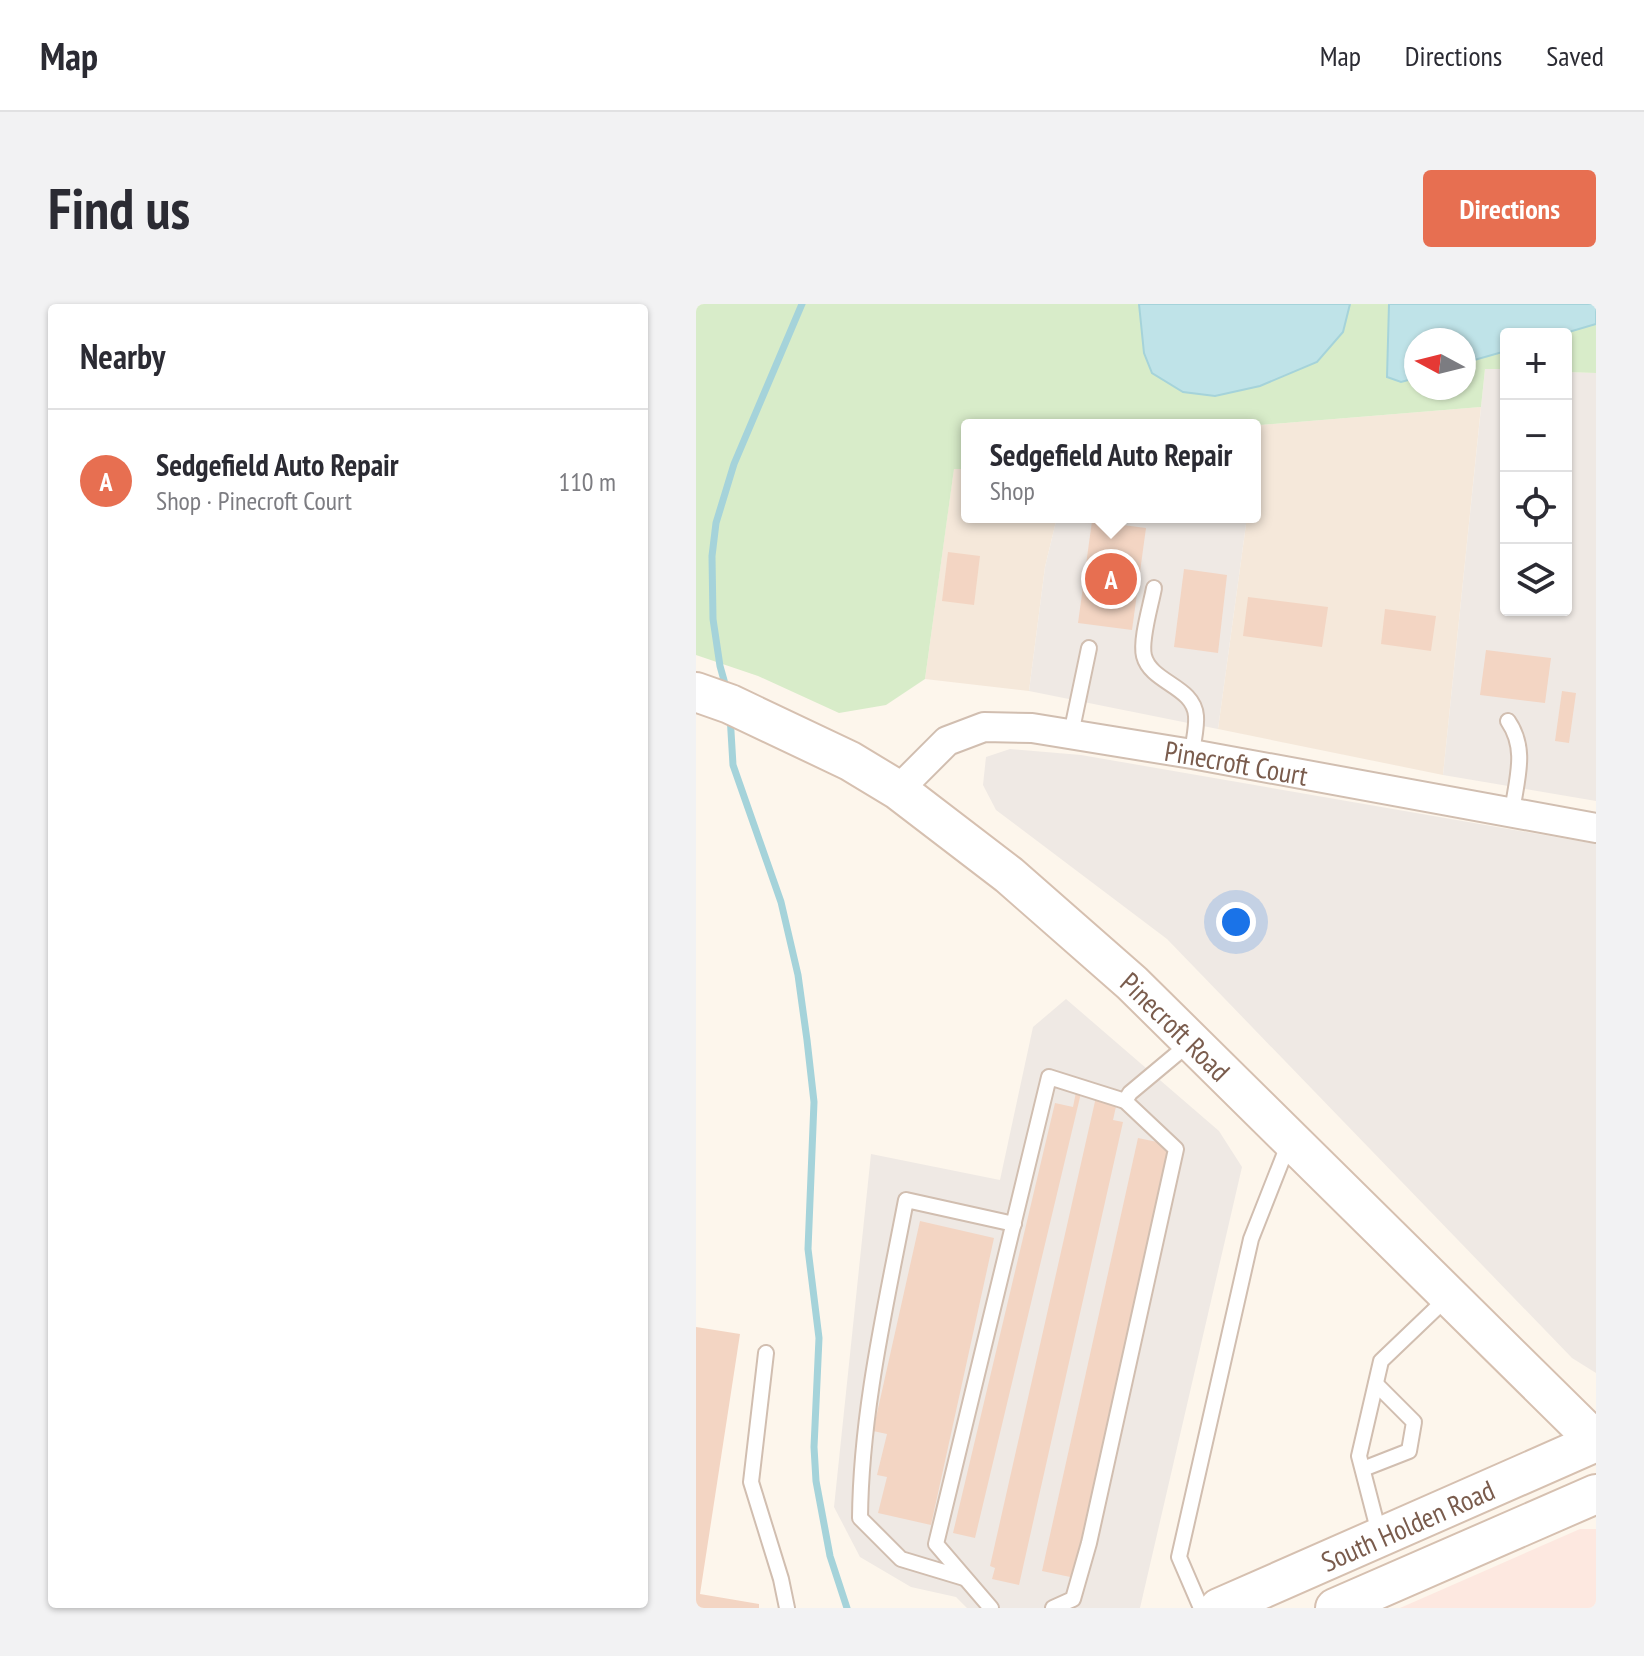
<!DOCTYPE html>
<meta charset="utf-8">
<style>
:root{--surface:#fff;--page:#f2f2f3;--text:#2b2b33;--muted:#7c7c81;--line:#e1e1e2;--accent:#e76f51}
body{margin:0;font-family:"PT Sans Narrow",sans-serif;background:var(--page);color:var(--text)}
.controls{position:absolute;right:24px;top:24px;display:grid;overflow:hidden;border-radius:8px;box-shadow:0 2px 6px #0004}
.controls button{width:72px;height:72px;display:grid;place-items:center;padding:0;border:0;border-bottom:2px solid var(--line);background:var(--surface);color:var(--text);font:40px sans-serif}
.compass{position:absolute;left:708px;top:24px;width:72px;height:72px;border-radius:50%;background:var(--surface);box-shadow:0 2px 6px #0004;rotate:277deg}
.you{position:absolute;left:540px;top:618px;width:28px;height:28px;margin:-20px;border:6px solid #fff;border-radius:50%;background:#1a73e8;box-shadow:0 0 0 12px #1a73e833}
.badge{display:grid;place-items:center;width:52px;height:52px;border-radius:50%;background:var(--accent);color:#fff;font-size:26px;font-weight:700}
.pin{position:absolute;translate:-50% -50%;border:4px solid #fff;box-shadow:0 2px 8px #0006}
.popup{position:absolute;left:265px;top:115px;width:300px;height:104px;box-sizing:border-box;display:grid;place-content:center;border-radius:8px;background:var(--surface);filter:drop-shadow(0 2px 6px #0005);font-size:26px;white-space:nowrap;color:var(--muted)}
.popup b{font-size:30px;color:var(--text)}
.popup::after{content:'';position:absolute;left:50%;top:100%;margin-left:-16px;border:16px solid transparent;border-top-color:var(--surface)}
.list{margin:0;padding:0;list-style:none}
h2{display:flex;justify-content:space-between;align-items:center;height:104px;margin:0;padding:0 32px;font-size:34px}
h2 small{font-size:26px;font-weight:400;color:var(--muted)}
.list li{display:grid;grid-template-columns:52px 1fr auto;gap:24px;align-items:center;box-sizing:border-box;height:144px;padding:0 32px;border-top:2px solid var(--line)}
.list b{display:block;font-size:30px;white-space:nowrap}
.list p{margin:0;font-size:26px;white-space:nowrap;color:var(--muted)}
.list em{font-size:26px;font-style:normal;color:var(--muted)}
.icon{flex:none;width:44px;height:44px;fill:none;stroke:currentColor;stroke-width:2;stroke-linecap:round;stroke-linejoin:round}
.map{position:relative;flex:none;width:900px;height:1304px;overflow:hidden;border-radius:8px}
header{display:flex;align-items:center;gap:48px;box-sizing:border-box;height:112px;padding:0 40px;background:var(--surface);border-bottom:2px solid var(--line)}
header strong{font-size:38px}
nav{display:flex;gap:44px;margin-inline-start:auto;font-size:28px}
.intro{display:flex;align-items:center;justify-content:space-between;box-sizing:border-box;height:192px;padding:0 48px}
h1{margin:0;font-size:56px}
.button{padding:20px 36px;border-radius:8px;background:var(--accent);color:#fff;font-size:28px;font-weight:700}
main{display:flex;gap:48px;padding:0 48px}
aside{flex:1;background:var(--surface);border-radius:8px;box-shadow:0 2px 6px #0004}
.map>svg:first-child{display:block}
</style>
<header>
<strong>Map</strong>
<nav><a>Map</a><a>Directions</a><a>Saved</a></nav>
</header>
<div class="intro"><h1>Find us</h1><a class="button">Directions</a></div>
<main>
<aside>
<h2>Nearby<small></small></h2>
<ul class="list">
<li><span class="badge">A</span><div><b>Sedgefield Auto Repair</b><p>Shop · Pinecroft Court</p></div><em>110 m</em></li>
</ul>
</aside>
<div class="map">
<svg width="900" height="1304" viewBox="0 0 900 1304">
<rect width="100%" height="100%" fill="#fdf6ec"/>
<!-- residential -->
<g fill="#f5e8da">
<path d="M785,103L747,471L522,425L551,213H559V155L564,121Z"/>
<path d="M258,164L271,165V213H361L349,263L333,387L229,375Z"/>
</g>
<!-- commercial -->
<path fill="#fde8e0" d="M884,1225H900V1304H704Z"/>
<!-- industrial -->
<g fill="#efe9e4">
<path d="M789,65H810V306H870V68L900,69V497L747,471Z"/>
<path d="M361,213H551L522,425L333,387L349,263Z"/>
<path d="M314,445L385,451L900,540V1069L876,1054L471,635L300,506L287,481L290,453Z"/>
<path d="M370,695L523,827L546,863L444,1304H271L260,1293L215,1283L164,1253L138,1203L175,850L304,876L337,723Z"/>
</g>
<!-- green -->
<g fill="#d8ecc9">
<path d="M0,0H443L448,49L647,28L654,0H693L691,73L705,78L720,74V84H768V59L810,47V65H789L785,103L564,121L384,118L383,121H271V165H258L229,375L190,401L143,409L62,372L0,351Z"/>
<path d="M900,20V69L870,68V30H866Z"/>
</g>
<!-- water -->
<g fill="#bfe3e8" stroke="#a5d3da" stroke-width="2">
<path d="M443,0H654L647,28L621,58L564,82L519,92L487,88L456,69L448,49Z"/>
<path d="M693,0H900V20L866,30H810V47L768,59V36H720V74L705,78L691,73Z"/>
</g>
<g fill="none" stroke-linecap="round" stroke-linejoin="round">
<!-- stream -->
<g stroke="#a5d3da" stroke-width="7">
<path d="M31,387L24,362L17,315L16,252L20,219L38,160L106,0"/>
<path d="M34,411L37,461L85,598L102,671L111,736L118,798L112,945L123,1034L118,1143L120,1177L134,1252L151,1304"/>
</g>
</g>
<!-- building -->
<g fill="#f3d5c3">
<path d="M396,217L450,224L436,326L382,319Z"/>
<path d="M252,248L284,252L278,301L246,297Z"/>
<path d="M488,265L531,271L522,349L478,343Z"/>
<path d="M552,293L632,303L626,343L547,332Z"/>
<path d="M689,305L740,312L735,347L685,340Z"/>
<path d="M790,346L855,354L849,399L784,391Z"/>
<path d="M866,387L880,389L873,439L859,437Z"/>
<path d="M380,788L385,789L279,1234L257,1229L359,799L377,803Z"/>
<path d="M400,793L421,798L417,816L427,818L323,1281L296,1275L299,1264L294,1262Z"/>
<path d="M442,834L476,841L379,1274L346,1267Z"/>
<path d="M224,917L298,934L235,1221L182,1209L191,1173L181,1171L191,1130L177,1127Z"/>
<path d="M0,1023L44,1030L4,1290L63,1300V1304H0Z"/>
</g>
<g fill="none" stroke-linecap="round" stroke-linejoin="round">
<defs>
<g id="lane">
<path d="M458,284C455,301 444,336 448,352C455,379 498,382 500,412C501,424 497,438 496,450"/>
<path d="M812,417C832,446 820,476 816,509"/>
<path d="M375,430L393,344"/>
<path d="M70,1049L55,1178L85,1275L91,1304"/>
<path d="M667,1165L713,1147L718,1118L680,1080"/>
<path d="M684,1233L663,1152L685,1057L753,992"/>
<path d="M268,1274L205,1255L164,1214C165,1107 190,1001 210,896L318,920"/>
<path d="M295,1304L240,1240L353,773L429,797L434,789L495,738"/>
<path d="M357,1304L377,1295L393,1239L480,845L429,797"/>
<path d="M505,1304L483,1253L555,935L594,836"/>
</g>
<g id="street">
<path id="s1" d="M202,486L251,437L288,423L336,424L496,450L900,524"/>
</g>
<g id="secondary">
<path id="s2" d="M0,388L34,400L154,457L202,486L313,571L436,679L900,1137"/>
<path id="s3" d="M523,1304L900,1138"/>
<path d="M639,1304L900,1190"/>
</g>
</defs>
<!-- lane casing -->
<use href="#lane" stroke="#d1beb0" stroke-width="18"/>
<!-- street casing -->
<use href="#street" stroke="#d1beb0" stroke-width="32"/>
<!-- secondary casing -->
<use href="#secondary" stroke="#d6c0b0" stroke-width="42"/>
<!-- lane -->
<use href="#lane" stroke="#fff" stroke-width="14"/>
<!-- street -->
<use href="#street" stroke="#fff" stroke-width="28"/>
<!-- secondary -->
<use href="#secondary" stroke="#fff" stroke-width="38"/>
</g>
<g text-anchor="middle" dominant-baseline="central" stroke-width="6" stroke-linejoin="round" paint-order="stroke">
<!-- street labels -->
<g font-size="28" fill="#7a5c4d" stroke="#fffaf3">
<text stroke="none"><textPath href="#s1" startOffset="364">Pinecroft Court</textPath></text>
<text stroke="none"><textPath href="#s2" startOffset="590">Pinecroft Road</textPath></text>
<text stroke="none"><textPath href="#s3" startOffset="206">South Holden Road</textPath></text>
</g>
</g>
</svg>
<div class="controls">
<button>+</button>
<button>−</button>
<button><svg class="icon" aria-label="locate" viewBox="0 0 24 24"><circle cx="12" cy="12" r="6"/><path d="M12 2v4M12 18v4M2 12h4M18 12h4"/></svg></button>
<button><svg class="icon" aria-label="layers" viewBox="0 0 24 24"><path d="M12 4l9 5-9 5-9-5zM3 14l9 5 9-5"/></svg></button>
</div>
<svg class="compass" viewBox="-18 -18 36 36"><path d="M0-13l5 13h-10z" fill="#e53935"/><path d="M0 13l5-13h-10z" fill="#7c7c81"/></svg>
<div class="you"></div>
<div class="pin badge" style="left:415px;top:275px">A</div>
<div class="popup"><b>Sedgefield Auto Repair</b>Shop</div>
</div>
</main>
